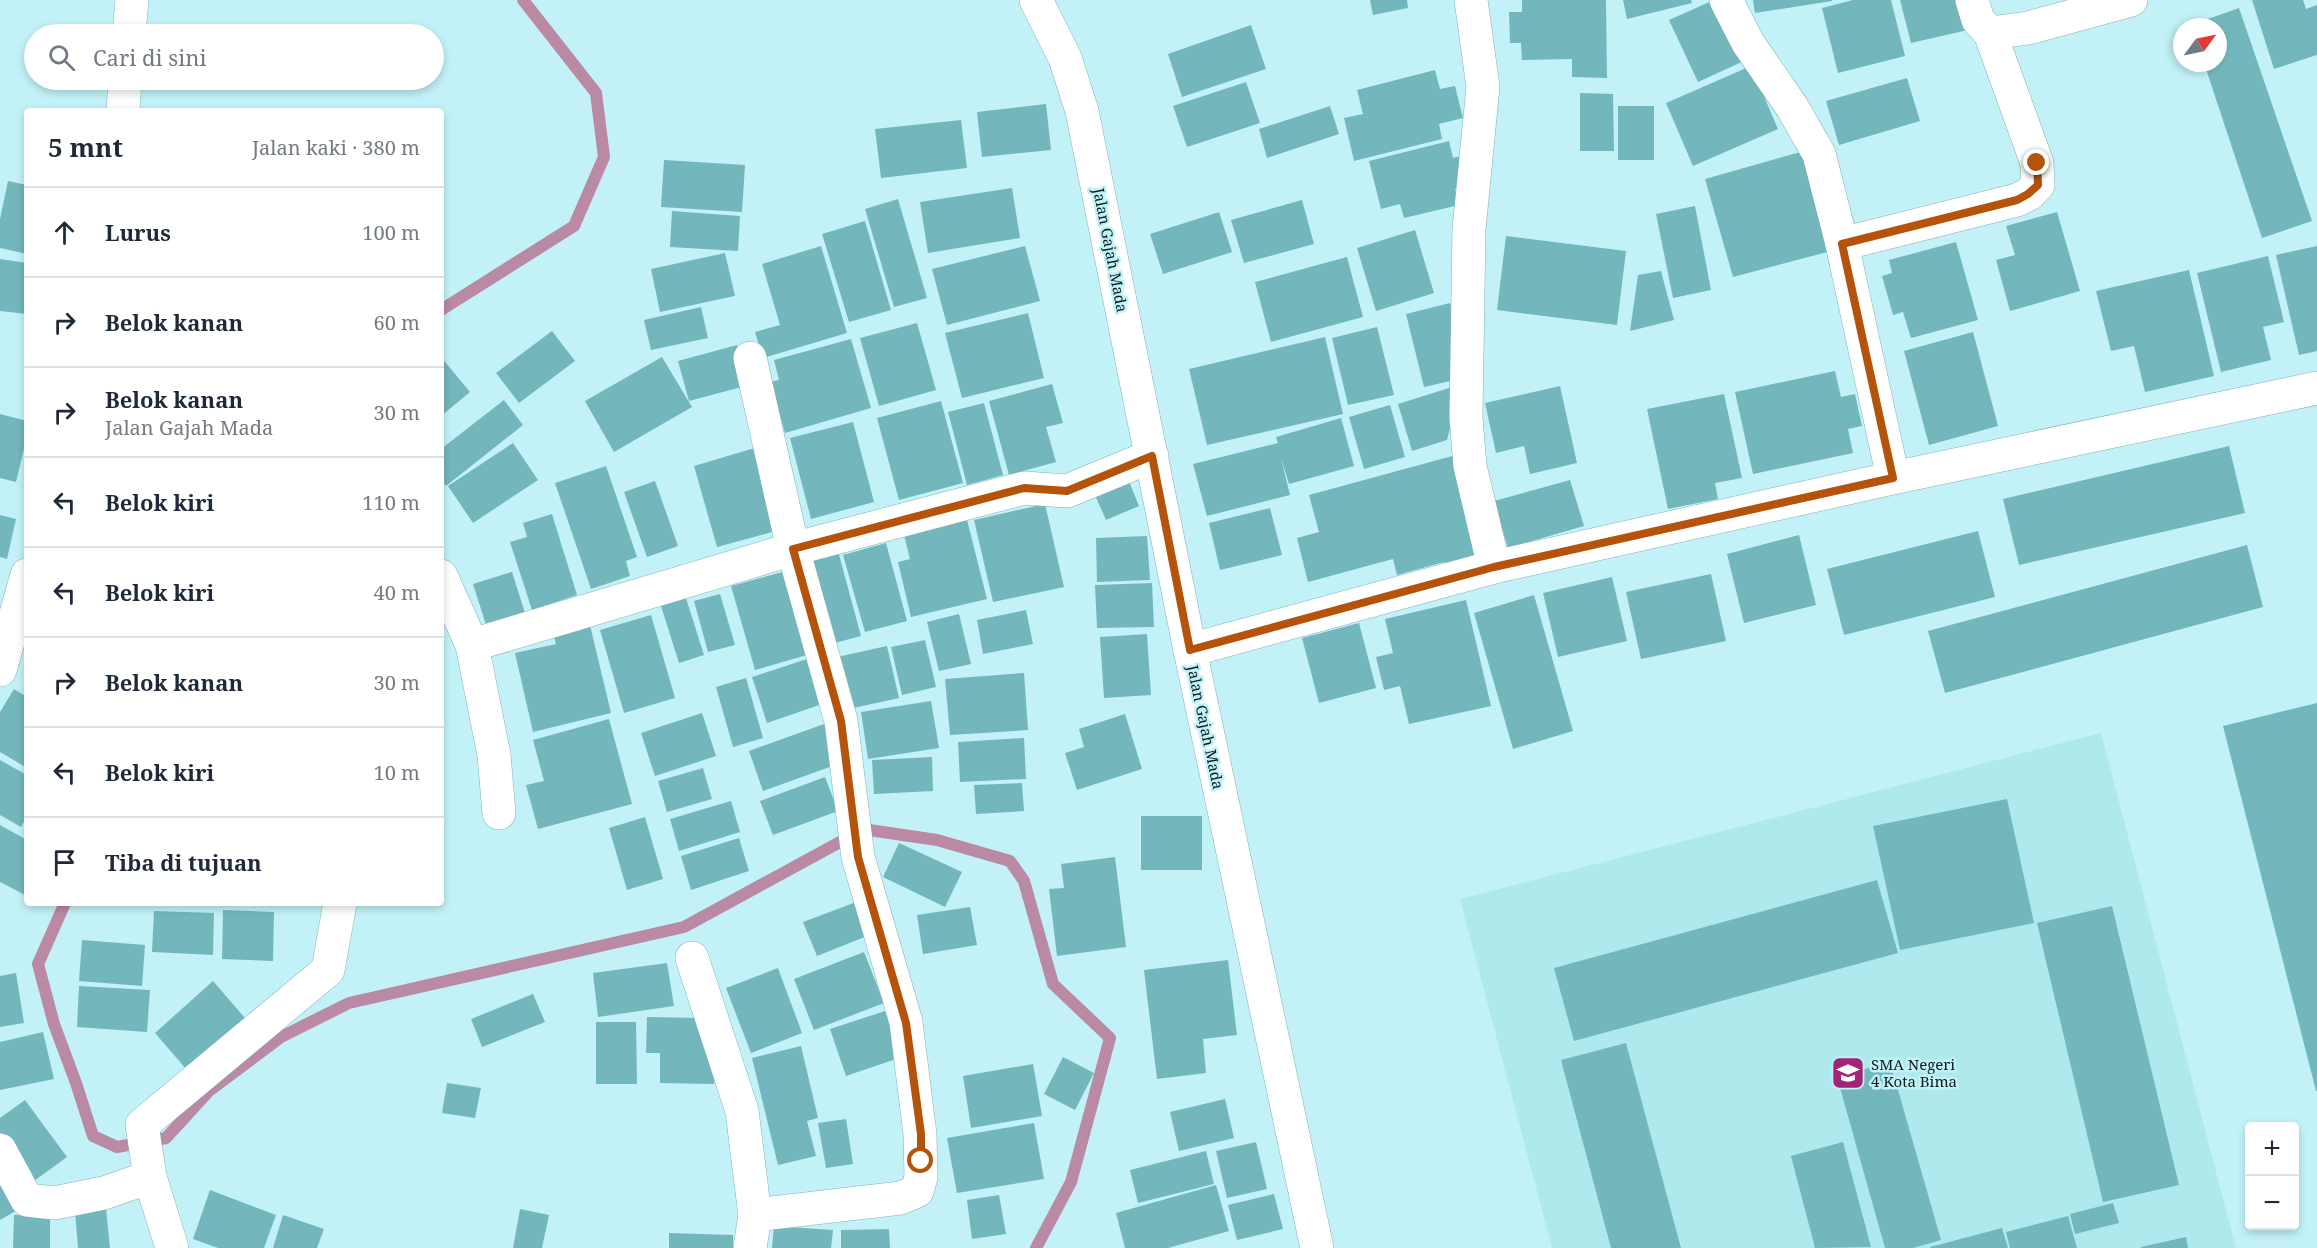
<!DOCTYPE html>
<html lang="id">
<meta charset="utf-8">
<style>
:root{--surface:#fff;--page:#f2f2f3;--text:#1f2937;--muted:#747a83;--line:#e0e1e3}
body{margin:0;font-family:"Noto Serif",serif;background:var(--page);color:var(--text)}
.controls{position:absolute;right:18px;bottom:18px;display:grid;overflow:hidden;border-radius:6px;box-shadow:0 3px 9px #0003}
.controls button{width:54px;height:54px;display:grid;place-items:center;padding:0;border:0;border-bottom:2px solid var(--line);background:var(--surface);color:var(--text);font:30px sans-serif}
.compass{position:absolute;left:2173px;top:18px;width:54px;height:54px;border-radius:50%;background:var(--surface);box-shadow:0 3px 9px #0003;rotate:57deg}
.stop{position:absolute;width:18px;height:18px;margin:-14px;border:4px solid #b45309;border-radius:50%;background:#fff}
.stop.end{background:#b45309;border-color:#fff;box-shadow:0 2px 6px #0008}
.list{margin:0;padding:0;list-style:none}
h2{display:flex;justify-content:space-between;align-items:center;height:78px;margin:0;padding:0 24px;font-size:26px}
h2 small{font-size:20px;font-weight:400;color:var(--muted)}
.list li{display:grid;grid-template-columns:39px 1fr auto;gap:18px;align-items:center;box-sizing:border-box;height:90px;padding:0 24px;border-top:2px solid var(--line)}
.list b{display:block;font-size:22px;white-space:nowrap}
.list p{margin:0;font-size:20px;white-space:nowrap;color:var(--muted)}
.list em{font-size:20px;font-style:normal;color:var(--muted)}
.icon{flex:none;width:33px;height:33px;fill:none;stroke:currentColor;stroke-width:2;stroke-linecap:round;stroke-linejoin:round}
.map{position:relative;flex:none;width:2317px;height:1248px;overflow:hidden}
.search{position:absolute;background:var(--surface);box-shadow:0 3px 9px #0003;left:24px;top:24px;width:420px;height:66px;display:flex;align-items:center;gap:15px;box-sizing:border-box;padding:0 21px;border-radius:33px;color:var(--muted);font-size:22px}
.panel{position:absolute;background:var(--surface);box-shadow:0 3px 9px #0003;left:24px;top:108px;width:420px;height:798px;border-radius:6px}
.map>svg:first-child{display:block}
</style>
<div class="map">
<svg width="2317" height="1248" viewBox="0 0 2317 1248">
<rect width="100%" height="100%" fill="#c2f2f7"/>
<!-- built -->
<path fill="#aee9ee" d="M2101,733L2236,1248H1552L1460,899Z"/>
<g fill="none" stroke-linecap="round" stroke-linejoin="round">
<!-- stream -->
<g stroke="#ba89a4" stroke-width="12">
<path d="M441,310L574,226L604,157L596,93L523,0"/>
<path d="M65,903L38,964L54,1024L76,1083L93,1136L117,1147L166,1138L209,1091L281,1037L349,1003L684,927L840,842L869,830L937,840L1010,861L1024,881L1053,984L1110,1038L1071,1182L1036,1248"/>
</g>
</g>
<!-- building -->
<g fill="#73b7bd">
<path d="M1370,0H1407L1408,8L1373,15Z"/>
<path d="M1522,0H1606L1607,78L1572,77V59L1522,60L1521,43H1510L1509,12H1522Z"/>
<path d="M1623,0H1691L1692,3L1627,19Z"/>
<path d="M1714,0L1744,61L1698,82L1669,20Z"/>
<path d="M1753,0H1832V1L1755,13Z"/>
<path d="M1853,0H1891L1905,56L1838,73L1822,8Z"/>
<path d="M1900,0H1964L1972,29L1911,43Z"/>
<path d="M2252,0H2303L2306,9L2317,5V55L2274,69Z"/>
<path d="M2239,8L2312,221L2262,238L2204,63H2218V27H2191V25Z"/>
<path d="M1251,25L1266,69L1182,97L1168,54Z"/>
<path d="M1751,66L1778,129L1693,166L1666,103Z"/>
<path d="M1435,70L1440,89L1455,86L1463,118L1439,124L1442,139L1354,161L1344,118L1363,114L1357,90Z"/>
<path d="M1907,78L1920,121L1839,145L1826,101Z"/>
<path d="M1246,82L1260,123L1187,147L1173,106Z"/>
<path d="M1580,93L1613,94L1614,151H1580Z"/>
<path d="M1046,104L1051,150L982,157L977,112Z"/>
<path d="M1330,106L1339,134L1267,158L1259,129Z"/>
<rect x="1618" y="106" width="36" height="54"/>
<path d="M961,120L967,168L881,178L875,129Z"/>
<path d="M1449,141L1453,158L1461,156L1468,186L1455,189L1459,205L1404,218L1400,204L1381,209L1369,161Z"/>
<path d="M1804,151L1831,251L1733,277L1705,179Z"/>
<path d="M664,160L745,165L742,212L661,207Z"/>
<path d="M8,181L27,185V254L0,248V219Z"/>
<path d="M1012,188L1020,238L928,253L920,202Z"/>
<path d="M898,199L927,298L894,307L865,209Z"/>
<path d="M1302,200L1314,244L1244,263L1231,220Z"/>
<path d="M1695,206L1711,290L1673,298L1656,214Z"/>
<path d="M672,211L740,216L738,251L670,247Z"/>
<path d="M1219,212L1232,252L1163,274L1150,234Z"/>
<path d="M2057,212L2080,291L2010,311L1996,260L2015,255L2006,226Z"/>
<path d="M865,221L891,310L849,322L822,234Z"/>
<path d="M1415,230L1434,293L1376,311L1357,248Z"/>
<path d="M1506,236L1626,251L1617,325L1497,310Z"/>
<path d="M1956,242L1978,320L1911,338L1903,312L1893,315L1882,276L1892,273L1889,260Z"/>
<path d="M821,246L847,333L763,358L755,332L780,325L762,264Z"/>
<path d="M1025,246L1040,301L947,325L932,269Z"/>
<path d="M2317,246V351L2299,355L2276,255Z"/>
<path d="M725,253L735,296L660,312L651,269Z"/>
<path d="M2268,256L2284,322L2263,327L2271,360L2221,372L2197,273Z"/>
<path d="M1347,257L1363,317L1271,342L1255,282Z"/>
<path d="M0,259L27,263V314L0,311Z"/>
<path d="M2189,270L2214,376L2145,392L2134,346L2111,351L2096,291Z"/>
<path d="M1661,271L1674,320L1630,331L1638,275Z"/>
<path d="M1450,303L1468,377L1424,387L1406,314Z"/>
<path d="M701,307L708,338L651,350L644,320Z"/>
<path d="M1028,313L1044,378L962,398L945,333Z"/>
<path d="M917,323L936,390L879,406L860,338Z"/>
<path d="M1377,327L1394,395L1348,405L1332,338Z"/>
<path d="M552,331L575,361L519,403L496,373Z"/>
<path d="M1973,332L1998,426L1929,445L1904,351Z"/>
<path d="M1325,337L1343,414L1207,445L1189,369Z"/>
<path d="M851,339L871,408L785,433L770,382L779,380L774,360Z"/>
<path d="M737,345L749,385L689,401L678,361Z"/>
<path d="M441,357L470,392L441,416Z"/>
<path d="M662,357L692,407L614,452L585,401Z"/>
<path d="M1835,371L1841,397L1855,394L1862,426L1848,429L1853,453L1753,474L1735,392Z"/>
<path d="M1052,384L1063,423L1046,427L1056,462L1009,475L989,401Z"/>
<path d="M1462,384L1447,440L1412,451L1398,404Z"/>
<path d="M1560,386L1577,463L1530,474L1524,446L1496,453L1485,403Z"/>
<path d="M1724,394L1742,478L1715,483L1718,499L1668,509L1647,409Z"/>
<path d="M504,400L523,425L446,486L441,480V449Z"/>
<path d="M941,401L963,483L899,500L877,418Z"/>
<path d="M984,403L1003,475L967,485L948,412Z"/>
<path d="M1390,405L1405,457L1364,469L1349,417Z"/>
<path d="M0,414L27,421V436L16,482L0,478Z"/>
<path d="M1341,418L1354,466L1289,484L1281,458L1290,495L1207,516L1193,464L1278,443L1276,437Z"/>
<path d="M853,422L874,502L811,519L790,438Z"/>
<path d="M513,443L538,480L473,523L448,486Z"/>
<path d="M2229,446L2245,513L2019,565L2003,499Z"/>
<path d="M758,447L783,529L717,547L694,466Z"/>
<path d="M1456,455L1485,559L1446,570L1444,562L1397,575L1393,559L1308,582L1297,538L1319,532L1309,495Z"/>
<path d="M606,466L637,557L626,561L630,576L591,589L555,483Z"/>
<path d="M1128,479L1139,506L1106,520L1094,493Z"/>
<path d="M1570,480L1584,526L1508,548L1494,501Z"/>
<path d="M655,481L678,546L647,557L624,492Z"/>
<path d="M1045,504L1064,587L993,602L974,520Z"/>
<path d="M1270,508L1282,555L1220,570L1209,523Z"/>
<path d="M552,514L577,595L532,610L510,542L527,537L523,523Z"/>
<path d="M0,515L16,519L7,559L0,557Z"/>
<path d="M966,516L987,599L911,617L898,562L910,559L903,531Z"/>
<path d="M1978,531L1995,597L1844,635L1827,569Z"/>
<path d="M1799,535L1816,605L1744,623L1727,554Z"/>
<path d="M1147,536L1150,580L1097,582L1096,538Z"/>
<path d="M886,543L907,621L865,632L843,555Z"/>
<path d="M2247,545L2263,607L1945,693L1928,631Z"/>
<path d="M838,551L861,636L831,644L808,559Z"/>
<path d="M790,570L814,653L755,670L731,586Z"/>
<path d="M512,572L526,616L487,628L473,584Z"/>
<path d="M1711,574L1726,641L1641,659L1626,592Z"/>
<path d="M1612,577L1627,641L1558,657L1543,593Z"/>
<path d="M1152,583L1154,627L1097,628L1095,585Z"/>
<path d="M720,594L735,645L708,652L694,601Z"/>
<path d="M1534,595L1573,731L1513,749L1474,613Z"/>
<path d="M686,598L704,655L679,663L661,606Z"/>
<path d="M1466,600L1491,706L1409,724L1400,686L1384,690L1376,657L1393,653L1385,619Z"/>
<path d="M1026,610L1033,644L983,654L977,620Z"/>
<path d="M959,614L971,664L939,671L927,622Z"/>
<path d="M651,615L675,698L624,713L600,630Z"/>
<path d="M1359,623L1376,688L1319,703L1302,638Z"/>
<path d="M590,625L611,713L533,732L515,653L556,644L553,633Z"/>
<path d="M1147,634L1151,695L1104,698L1100,637Z"/>
<path d="M925,640L936,687L902,695L891,647Z"/>
<path d="M887,646L899,698L849,709L837,657Z"/>
<path d="M813,657L828,702L767,723L752,677Z"/>
<path d="M1024,673L1028,730L950,735L945,679Z"/>
<path d="M746,678L763,738L733,747L716,687Z"/>
<path d="M14,689L27,697V768L0,752V712Z"/>
<path d="M931,701L939,748L868,759L861,712Z"/>
<path d="M2317,703V1091H2316L2223,726Z"/>
<path d="M702,713L716,756L655,776L641,733Z"/>
<path d="M1125,714L1142,769L1077,790L1065,753L1084,747L1079,729Z"/>
<path d="M609,719L632,804L538,829L526,785L544,781L533,740Z"/>
<path d="M824,724L838,764L763,791L749,751Z"/>
<path d="M1024,738L1026,779L960,782L958,742Z"/>
<path d="M932,757L933,791L874,794L872,760Z"/>
<path d="M0,760L27,775V816L21,827L0,815Z"/>
<path d="M703,768L712,799L667,812L658,781Z"/>
<path d="M825,777L838,811L773,835L760,801Z"/>
<path d="M1022,783L1024,811L976,814L974,785Z"/>
<path d="M2007,799L2034,923L1900,950L1873,826Z"/>
<path d="M731,801L740,832L679,851L670,819Z"/>
<rect x="1141" y="816" width="61" height="54"/>
<path d="M645,817L663,879L627,890L609,828Z"/>
<path d="M0,825L27,840V896L0,882Z"/>
<path d="M739,838L749,871L691,890L681,856Z"/>
<path d="M899,843L962,872L945,907L883,877Z"/>
<path d="M1115,857L1126,947L1057,956L1049,889L1064,888L1061,864Z"/>
<path d="M1877,880L1898,953L1574,1041L1554,968Z"/>
<path d="M859,901L872,934L817,956L803,922Z"/>
<path d="M2112,906L2179,1185L2103,1202L2037,923Z"/>
<path d="M970,907L977,945L923,954L917,915Z"/>
<path d="M223,910L274,912L273,961L222,959Z"/>
<path d="M154,911L214,913L213,955L152,952Z"/>
<path d="M82,940L145,945L142,986L79,981Z"/>
<path d="M864,952L884,1003L814,1030L794,979Z"/>
<path d="M1228,960L1237,1035L1203,1039L1206,1073L1157,1079L1144,970Z"/>
<path d="M667,963L674,1006L598,1017L593,973Z"/>
<path d="M778,968L802,1033L751,1053L726,988Z"/>
<path d="M16,973L24,1023L0,1027V976Z"/>
<path d="M213,981L245,1018L187,1070L155,1033Z"/>
<path d="M79,986L150,990L147,1032L77,1027Z"/>
<path d="M533,994L545,1022L482,1047L471,1019Z"/>
<path d="M885,1011L902,1057L846,1076L830,1029Z"/>
<path d="M647,1017L703,1018V1046L715,1047L714,1084L660,1083V1053H646Z"/>
<path d="M596,1022H636L637,1084H596Z"/>
<path d="M43,1032L54,1079L0,1090V1042Z"/>
<path d="M1626,1043L1681,1248H1611L1561,1060Z"/>
<path d="M801,1046L818,1118L807,1121L816,1156L778,1165L752,1058Z"/>
<path d="M1063,1057L1094,1073L1075,1110L1044,1094Z"/>
<path d="M1890,1062L1941,1240L1913,1248H1885L1837,1077Z"/>
<path d="M1033,1064L1042,1116L971,1128L963,1076Z"/>
<path d="M447,1083L481,1088L475,1118L442,1113Z"/>
<path d="M1225,1099L1234,1138L1179,1151L1170,1112Z"/>
<path d="M25,1100L67,1157L34,1181L0,1133V1118Z"/>
<path d="M846,1119L853,1164L826,1168L818,1123Z"/>
<path d="M1034,1123L1044,1179L957,1193L947,1138Z"/>
<path d="M1256,1142L1267,1189L1227,1198L1216,1151Z"/>
<path d="M1843,1142L1871,1247L1815,1248L1791,1156Z"/>
<path d="M1206,1151L1214,1184L1138,1203L1130,1170Z"/>
<path d="M0,1165L24,1206L0,1220Z"/>
<path d="M1216,1185L1229,1231L1168,1248H1125L1116,1213Z"/>
<path d="M210,1190L276,1215L264,1248H218L193,1239Z"/>
<path d="M1274,1194L1283,1229L1237,1240L1228,1205Z"/>
<path d="M999,1195L1006,1234L972,1239L967,1200Z"/>
<path d="M2113,1203L2119,1223L2075,1234L2070,1214Z"/>
<path d="M106,1208L110,1248H78L75,1211Z"/>
<path d="M520,1209L549,1215L542,1248H513Z"/>
<path d="M14,1215L50,1216V1248H13Z"/>
<path d="M283,1215L324,1229L317,1248H273Z"/>
<path d="M2068,1216L2077,1248H2010L2006,1232Z"/>
<path d="M774,1226L833,1230L831,1248H772Z"/>
<path d="M2002,1228L2008,1248H1930V1247Z"/>
<path d="M889,1229L890,1248H841V1230Z"/>
<path d="M669,1233L733,1235V1248H669Z"/>
<path d="M2186,1237L2188,1248H2141V1247Z"/>
</g>
<g fill="none" stroke-linecap="round" stroke-linejoin="round">
<defs>
<g id="minor">
<path d="M1471,0L1483,87L1469,229L1466,418L1470,466L1494,567"/>
<path d="M1726,0L1748,43L1792,107L1819,154L1842,244L1893,478"/>
<path d="M1972,0L1978,20L1990,33L2028,28L2131,0"/>
<path d="M129,34L132,0"/>
<path d="M123,111L125,80"/>
<path d="M1842,244L2017,200L2029,194L2038,185L2037,163L1990,33"/>
<path d="M750,358L793,549L841,721L858,857L906,1022L920,1134L921,1177L917,1191L901,1198L755,1215"/>
<path d="M441,576L472,645L494,755L499,813"/>
<path d="M472,645L793,549L1024,488L1067,491L1152,456"/>
<path d="M1190,650L1494,567L1893,478L2317,388"/>
<path d="M0,670L27,575"/>
<path d="M692,958L742,1111L755,1215L750,1248"/>
<path d="M0,1150L27,1200L54,1203L104,1193L150,1177"/>
<path d="M172,1248L150,1177L142,1125L328,970L340,903"/>
</g>
<path id="major" d="M1036,0L1065,58L1082,111L1190,650L1317,1248"/>
</defs>
<!-- minor casing -->
<use href="#minor" stroke="#83b1b5" stroke-width="34"/>
<!-- major casing -->
<use href="#major" stroke="#83b1b5" stroke-width="34"/>
<!-- minor -->
<use href="#minor" stroke="#fff" stroke-width="33"/>
<!-- major -->
<use href="#major" stroke="#fff" stroke-width="33"/>
</g>
<g fill="none" stroke-linecap="round" stroke-linejoin="round">
<!-- route -->
<path stroke="#b45309" stroke-width="8" d="M921,1161V1134L906,1023L858,857L841,721L793,549L1024,488L1067,491L1152,456L1190,650L1494,567L1893,478L1842,244L2017,200L2028,194L2038,185L2037,163"/>
</g>
<!-- icons -->
<defs>
<symbol id="school-square" viewBox="-11 -11 22 22"><rect x="-9" y="-9" width="18" height="18" rx="4" fill="#a22477" stroke="#c2f2f7"/><path d="M0-5L7-2L0 1L-7-2ZM-4 1L0 2.5L4 1V4Q0 6-4 4Z" fill="#fff"/></symbol>
</defs>
<g fill-rule="evenodd">
<use href="#school-square" x="1829" y="1054" width="38" height="38"/>
</g>
<g text-anchor="middle" dominant-baseline="central" stroke-width="5" stroke-linejoin="round" paint-order="stroke">
<!-- street labels -->
<g font-size="15" fill="#091c1e" stroke="#c2f2f7">
<text transform="translate(1111 250) rotate(79)">Jalan Gajah Mada</text>
<text transform="translate(1206 727) rotate(78)">Jalan Gajah Mada</text>
</g>
<!-- poi labels -->
<g font-size="15" fill="#091c1e" stroke="#c2f2f7" text-anchor="start">
<text x="1871" y="1064">SMA Negeri<tspan x="1871" dy="17">4 Kota Bima</tspan></text>
</g>
</g>
</svg>
<div class="controls">
<button>+</button>
<button>−</button>
</div>
<svg class="compass" viewBox="-18 -18 36 36"><path d="M0-13l5 13h-10z" fill="#e53935"/><path d="M0 13l5-13h-10z" fill="#747a83"/></svg>
<div class="stop" style="left:921px;top:1161px"></div>
<div class="stop end" style="left:2037px;top:163px"></div>
<div class="search"><svg class="icon" aria-label="search" viewBox="0 0 24 24"><circle cx="10" cy="10" r="6"/><path d="M15 15l6 6"/></svg>Cari di sini</div>
<section class="panel">
<h2>5 mnt<small>Jalan kaki · 380 m</small></h2>
<ul class="list">
<li><svg class="icon" aria-label="ahead" viewBox="0 0 24 24"><path d="M12 20V5M6 11l6-6 6 6"/></svg><div><b>Lurus</b></div><em>100 m</em></li>
<li><svg class="icon" aria-label="right" viewBox="0 0 24 24"><path d="M7 20v-9h11M14 6l5 5-5 5"/></svg><div><b>Belok kanan</b></div><em>60 m</em></li>
<li><svg class="icon" aria-label="right" viewBox="0 0 24 24"><path d="M7 20v-9h11M14 6l5 5-5 5"/></svg><div><b>Belok kanan</b><p>Jalan Gajah Mada</p></div><em>30 m</em></li>
<li><svg class="icon" aria-label="left" viewBox="0 0 24 24"><path d="M17 20v-9H6M10 6l-5 5 5 5"/></svg><div><b>Belok kiri</b></div><em>110 m</em></li>
<li><svg class="icon" aria-label="left" viewBox="0 0 24 24"><path d="M17 20v-9H6M10 6l-5 5 5 5"/></svg><div><b>Belok kiri</b></div><em>40 m</em></li>
<li><svg class="icon" aria-label="right" viewBox="0 0 24 24"><path d="M7 20v-9h11M14 6l5 5-5 5"/></svg><div><b>Belok kanan</b></div><em>30 m</em></li>
<li><svg class="icon" aria-label="left" viewBox="0 0 24 24"><path d="M17 20v-9H6M10 6l-5 5 5 5"/></svg><div><b>Belok kiri</b></div><em>10 m</em></li>
<li><svg class="icon" aria-label="arrive" viewBox="0 0 24 24"><path d="M6 21V4h12l-3 4 3 4H6"/></svg><div><b>Tiba di tujuan</b></div></li>
</ul>
</section>
</div>
